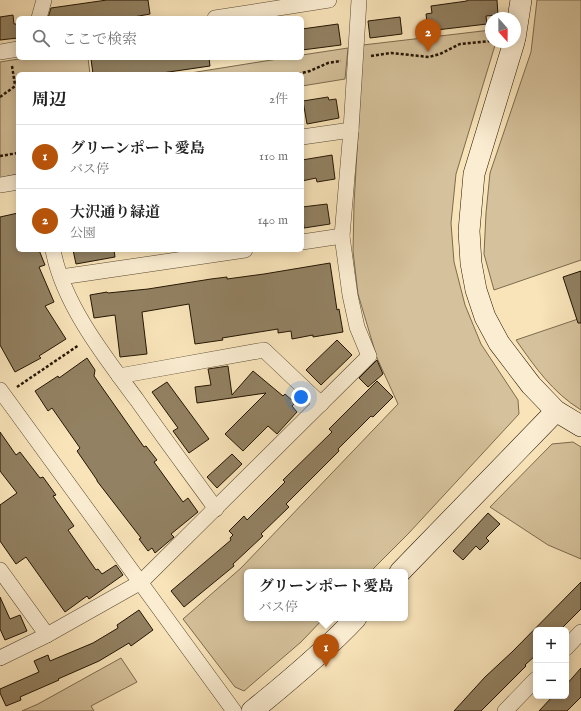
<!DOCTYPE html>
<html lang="ja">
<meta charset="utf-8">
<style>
:root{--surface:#fff;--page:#f2f2f2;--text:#222;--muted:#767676;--line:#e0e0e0;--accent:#b45309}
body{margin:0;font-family:"IM FELL English","Noto Serif JP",serif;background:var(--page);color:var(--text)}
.controls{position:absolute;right:12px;bottom:12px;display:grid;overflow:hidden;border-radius:6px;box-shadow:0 2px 10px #0003}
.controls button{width:36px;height:36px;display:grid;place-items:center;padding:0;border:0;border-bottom:1px solid var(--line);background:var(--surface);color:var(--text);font:20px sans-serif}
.compass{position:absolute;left:485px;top:12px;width:36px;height:36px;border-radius:50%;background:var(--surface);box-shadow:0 2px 10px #0003;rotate:159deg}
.you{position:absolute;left:301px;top:397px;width:14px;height:14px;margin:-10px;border:3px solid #fff;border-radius:50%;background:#1a73e8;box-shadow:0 0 0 6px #1a73e833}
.badge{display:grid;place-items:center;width:26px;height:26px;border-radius:50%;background:var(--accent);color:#fff;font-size:13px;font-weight:700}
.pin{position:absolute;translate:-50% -33px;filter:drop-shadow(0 1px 2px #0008)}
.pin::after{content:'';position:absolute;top:21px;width:14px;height:12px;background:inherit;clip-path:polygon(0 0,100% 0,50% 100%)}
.popup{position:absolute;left:244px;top:569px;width:164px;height:52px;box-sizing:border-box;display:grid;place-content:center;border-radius:6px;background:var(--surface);filter:drop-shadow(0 1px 3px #0005);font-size:13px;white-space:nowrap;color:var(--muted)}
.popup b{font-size:15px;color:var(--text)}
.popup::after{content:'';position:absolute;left:50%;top:100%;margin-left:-8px;border:8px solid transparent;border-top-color:var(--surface)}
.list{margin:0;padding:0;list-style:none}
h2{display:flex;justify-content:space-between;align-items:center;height:52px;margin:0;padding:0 16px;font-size:17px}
h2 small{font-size:13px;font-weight:400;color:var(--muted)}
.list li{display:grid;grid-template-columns:26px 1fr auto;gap:12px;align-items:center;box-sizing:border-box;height:64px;padding:0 16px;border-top:1px solid var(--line)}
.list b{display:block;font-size:15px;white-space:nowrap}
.list p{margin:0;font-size:13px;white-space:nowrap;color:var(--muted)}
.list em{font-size:13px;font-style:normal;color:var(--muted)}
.icon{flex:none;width:22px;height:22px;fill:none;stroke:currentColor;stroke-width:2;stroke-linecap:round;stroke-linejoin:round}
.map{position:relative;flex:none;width:581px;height:711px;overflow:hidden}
.search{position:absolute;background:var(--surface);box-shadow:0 2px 10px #0003;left:16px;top:16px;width:288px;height:44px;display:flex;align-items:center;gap:10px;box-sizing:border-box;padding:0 14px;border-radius:6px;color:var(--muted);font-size:15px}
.panel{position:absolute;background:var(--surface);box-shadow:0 2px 10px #0003;left:16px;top:72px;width:288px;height:180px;border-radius:6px}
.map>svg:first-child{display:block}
</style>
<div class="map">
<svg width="581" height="711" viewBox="0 0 581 711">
<rect width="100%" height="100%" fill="#f9e4ba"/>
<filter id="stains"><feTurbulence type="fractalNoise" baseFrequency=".005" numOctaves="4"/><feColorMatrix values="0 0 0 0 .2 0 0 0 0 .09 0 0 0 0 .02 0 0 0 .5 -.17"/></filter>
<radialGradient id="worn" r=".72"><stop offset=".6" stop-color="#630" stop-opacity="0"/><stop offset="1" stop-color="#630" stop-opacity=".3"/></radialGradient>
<!-- green -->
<g fill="#d5c19b" stroke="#7c6b4e">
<path d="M537,0H581V260L494,290L484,254L486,213L490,173L531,52Z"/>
<path d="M491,30V42H496L456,174L451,223L454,262L465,305L481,344L518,400L519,414L408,534L370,572H247V618H324L301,642L244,691L235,687L183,619L241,568L398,404L377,358L358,294L353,251L354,204L363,45Z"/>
<path d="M348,48L345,79L302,86V74H184L284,58H302V55Z"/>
<path d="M25,58H88L90,74H18V174L0,178V62Z"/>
<path d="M581,318V410C552,392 535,367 516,340Z"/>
<path d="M573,442L581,447V559L548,545L490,507L552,444Z"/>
<path d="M121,658L137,682L91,706L94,711H22L38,704Z"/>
</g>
<!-- building -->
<g fill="#928162" stroke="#231502">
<path d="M107,0H148L150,14L128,18H48L51,8Z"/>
<path d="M467,0H497L498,15L486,16L487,24L428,31L426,14L432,13L431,6L467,1Z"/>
<path d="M13,15L14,24H18V38L0,40V17Z"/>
<path d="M400,17L402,34L370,38L368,21Z"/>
<path d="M338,24L341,45L302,50V29Z"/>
<path d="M101,58H209L210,66L155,74H93L91,59Z"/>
<path d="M328,97L329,100L336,99L339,118L307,124L303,101Z"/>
<path d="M332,155L335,179L317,182L316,178L302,181V160Z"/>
<path d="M327,204L330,224L304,228L302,207Z"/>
<path d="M18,213V250H39L45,265L39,267L54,302L45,306L66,339L39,356L41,358L15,372L0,345V217Z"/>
<path d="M73,250H114L115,257L76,264Z"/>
<path d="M330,263L337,310L339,309L343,332L313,337V335L292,339L291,331L278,333V329L222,338L223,340L195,344L189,304L142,312L147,354L120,357L115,315L94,318L90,295L107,292L108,293L148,289L211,279L227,277V279L264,274Z"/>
<path d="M581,271V323H578L563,277Z"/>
<path d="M337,340L352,355L321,385L306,370Z"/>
<path d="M87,358L95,370L94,376L144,447L146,446L157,460L154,462L183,502L188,498L198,512L171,534L174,537L155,553L152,548L148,551L139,539L141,538L97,481V480L77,451L80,448L52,408L48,411L35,391L58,376L59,378Z"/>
<path d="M377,360L383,374L368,387L359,378Z"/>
<path d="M228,366L232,395L253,371L283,396L285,394L295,403L292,406L297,412L277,434L268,426L243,451L225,434L266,393L197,403L195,387L211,385L208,369Z"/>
<path d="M377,381L393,397L373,417L371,416L338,449L339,451L286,504L289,507L261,534L263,536L233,564L234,566L184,607L171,591L231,540L230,538L233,535L229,531L244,516L247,520L285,482L283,480L332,432L329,429Z"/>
<path d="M167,382L209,439L189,453L173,431L178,428L152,392Z"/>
<path d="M0,432L16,455L20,452L40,478L43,477L56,495L53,496L74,526L68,530L96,570L98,569L102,574L116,565L123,575L89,599L87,596L65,612L26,557L16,564L0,541V505L17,493L0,471Z"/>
<path d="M232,454L242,464L217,488L207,477Z"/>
<path d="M488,513L500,524L486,538L489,541L480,550L476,546L463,560L453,551Z"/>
<path d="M581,582V609L560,630H536V655L525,665L526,666L481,711H454L485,677L512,652Z"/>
<path d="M0,597L10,619L20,615L27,631L5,640L0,629Z"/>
<path d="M139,610L153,630L131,646L129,643L99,661L58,679L59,680L20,697L21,700L6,706L0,693V689L39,672L34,661L48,655L50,661L93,643L118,628L117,625Z"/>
<path d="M581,668V697L567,711H539L553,696H566V685Z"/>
</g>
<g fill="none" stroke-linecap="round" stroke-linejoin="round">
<defs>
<g id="street">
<path d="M39,18L44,0"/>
<path d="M215,18L329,0"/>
<path d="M0,52L18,49"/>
<path d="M302,137L351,130"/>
<path d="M0,185L18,182"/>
<path d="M302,242L342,236"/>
<path d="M53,250C63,304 105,357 137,400C163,437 190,473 216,509"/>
<path d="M61,277L245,250"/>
<path d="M119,376L264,350L321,404"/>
<path d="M0,390L234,711"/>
<path d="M0,570L47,635"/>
<path d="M566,648L581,632"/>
<path d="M0,658L47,635L141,582L369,356L357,327L350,295L342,236L351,130L359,0"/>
<path d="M505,711L536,679"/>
</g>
<g id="secondary">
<path d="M515,38L521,0"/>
<path d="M514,42L474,174L469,231L471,263L476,290L485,317L499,343L531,385L556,411L581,426"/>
<path d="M400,572L556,411"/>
<path d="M252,711C288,682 324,652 356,618"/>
</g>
</defs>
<!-- street casing -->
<use href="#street" stroke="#584930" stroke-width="16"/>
<!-- secondary casing -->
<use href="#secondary" stroke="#231502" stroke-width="22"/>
<!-- path -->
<g stroke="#231502" stroke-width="2.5" stroke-dasharray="3 2" stroke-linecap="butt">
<path d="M371,56L391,53L429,57L440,54L460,44L491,41"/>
<path d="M12,66L15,85"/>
<path d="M247,74H259"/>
<path d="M298,74L310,71L328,63L341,61"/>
<path d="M0,97L18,84"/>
<path d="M0,156L18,153"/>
<path d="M17,387L79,345"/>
</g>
<!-- street -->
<use href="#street" stroke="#fbedd2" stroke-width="15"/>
<!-- secondary -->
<use href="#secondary" stroke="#fbedd2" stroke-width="21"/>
</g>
<rect width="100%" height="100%" filter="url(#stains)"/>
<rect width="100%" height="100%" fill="url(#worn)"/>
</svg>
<div class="controls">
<button>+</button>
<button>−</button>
</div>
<svg class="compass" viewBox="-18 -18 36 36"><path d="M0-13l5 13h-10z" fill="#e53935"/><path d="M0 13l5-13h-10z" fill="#767676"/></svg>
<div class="you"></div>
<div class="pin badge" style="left:326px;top:667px">1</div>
<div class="popup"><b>グリーンポート愛島</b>バス停</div>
<div class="pin badge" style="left:428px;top:52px">2</div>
<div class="search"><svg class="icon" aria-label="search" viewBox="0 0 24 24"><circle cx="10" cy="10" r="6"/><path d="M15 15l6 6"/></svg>ここで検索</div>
<section class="panel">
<h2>周辺<small>2件</small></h2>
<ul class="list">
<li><span class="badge">1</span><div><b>グリーンポート愛島</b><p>バス停</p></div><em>110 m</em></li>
<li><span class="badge">2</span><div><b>大沢通り緑道</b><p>公園</p></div><em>140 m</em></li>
</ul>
</section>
</div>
